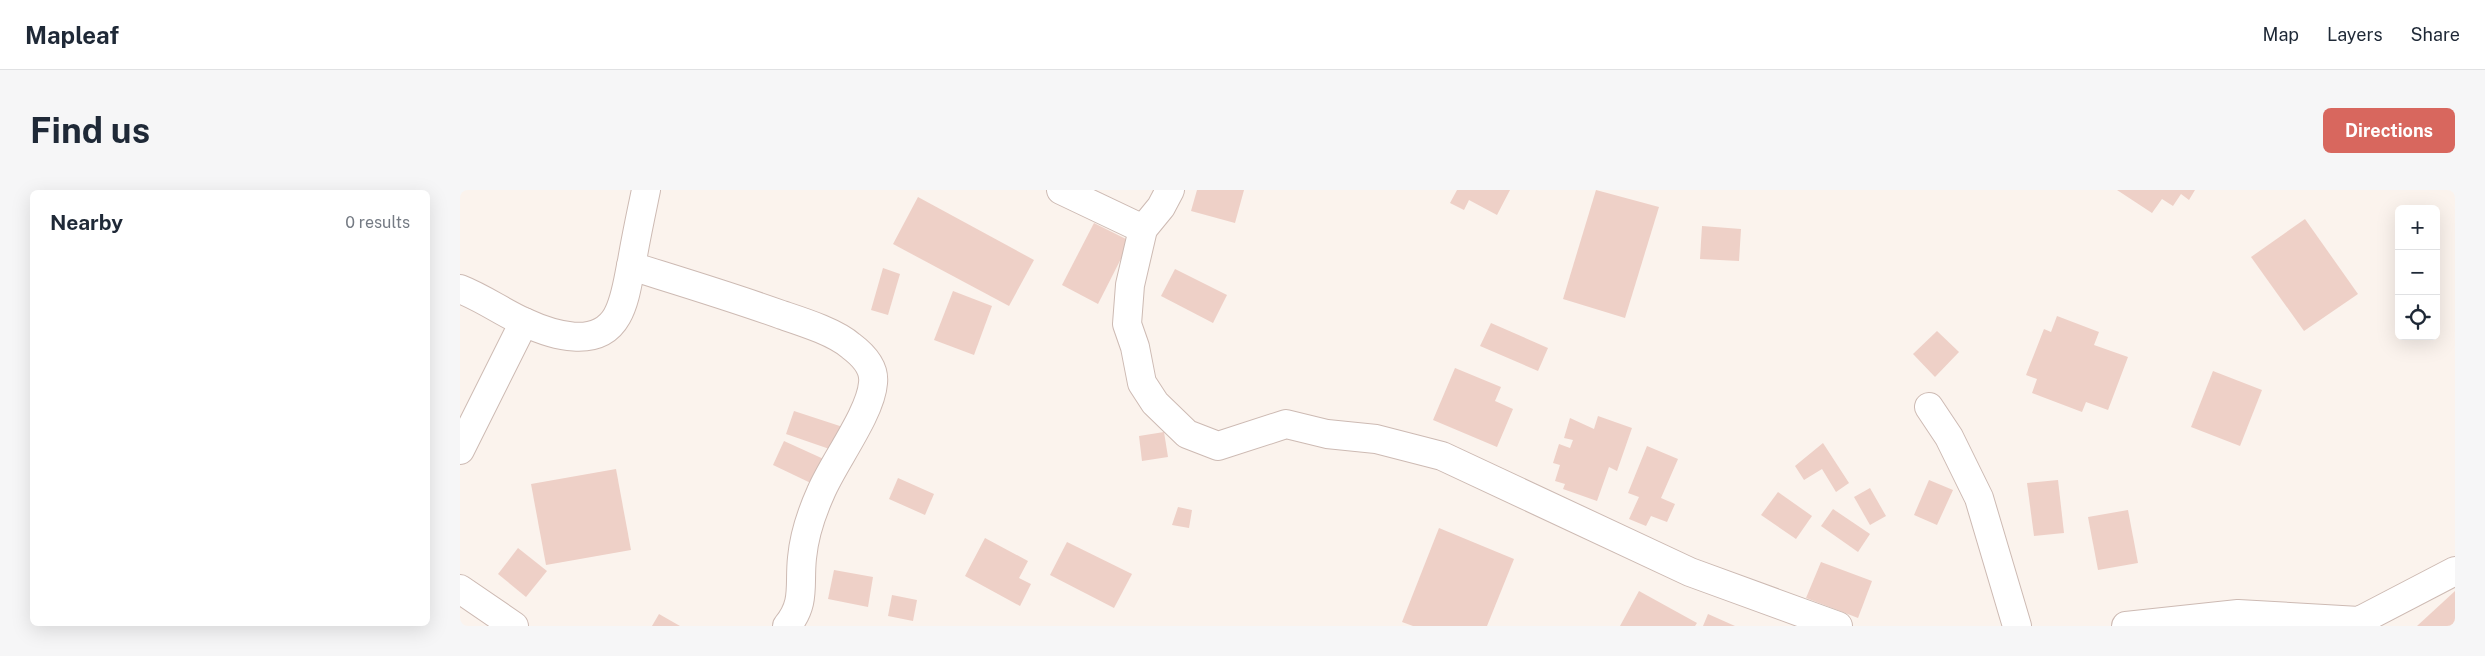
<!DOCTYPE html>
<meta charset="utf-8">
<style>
:root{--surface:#fff;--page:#f6f6f7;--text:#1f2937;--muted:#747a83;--line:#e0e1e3;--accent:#d8675e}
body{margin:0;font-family:"Public Sans",sans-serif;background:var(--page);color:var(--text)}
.controls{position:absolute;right:15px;top:15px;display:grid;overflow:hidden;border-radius:8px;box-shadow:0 5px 20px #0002}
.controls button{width:45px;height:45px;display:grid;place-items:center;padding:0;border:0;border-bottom:1px solid var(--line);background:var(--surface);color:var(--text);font:25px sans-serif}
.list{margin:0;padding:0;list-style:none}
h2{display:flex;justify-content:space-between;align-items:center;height:65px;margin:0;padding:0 20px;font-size:21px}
h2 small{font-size:16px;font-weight:400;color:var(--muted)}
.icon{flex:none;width:28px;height:28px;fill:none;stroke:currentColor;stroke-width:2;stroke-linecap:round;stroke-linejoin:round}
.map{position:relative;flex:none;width:1995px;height:436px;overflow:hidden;border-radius:8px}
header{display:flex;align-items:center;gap:30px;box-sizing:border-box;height:70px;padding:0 25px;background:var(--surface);border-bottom:1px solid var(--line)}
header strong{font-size:24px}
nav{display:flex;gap:28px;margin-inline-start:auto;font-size:18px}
.intro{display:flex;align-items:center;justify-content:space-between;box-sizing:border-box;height:120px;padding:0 30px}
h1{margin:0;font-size:35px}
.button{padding:12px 22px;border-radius:8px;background:var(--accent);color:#fff;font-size:18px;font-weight:700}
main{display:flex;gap:30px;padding:0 30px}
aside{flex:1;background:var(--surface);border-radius:8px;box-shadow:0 5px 20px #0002}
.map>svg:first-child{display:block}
</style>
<header>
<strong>Mapleaf</strong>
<nav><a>Map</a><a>Layers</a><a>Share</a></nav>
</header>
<div class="intro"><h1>Find us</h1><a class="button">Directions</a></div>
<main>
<aside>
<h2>Nearby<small>0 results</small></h2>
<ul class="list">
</ul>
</aside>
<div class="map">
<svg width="1995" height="436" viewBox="0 0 1995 436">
<rect width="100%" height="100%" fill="#fbf3ed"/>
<!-- building -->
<g fill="#eed0c7">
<path d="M737,0H784L775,33L731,21Z"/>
<path d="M997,0H1050L1037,25L1009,10L1004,20L990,13Z"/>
<path d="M1136,0L1199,17L1165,128L1103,109Z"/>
<path d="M1657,0H1735L1729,10L1721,4L1713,16L1702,9L1692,23Z"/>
<path d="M458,7L574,70L549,116L433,54Z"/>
<path d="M1845,29L1898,104L1844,141L1791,67Z"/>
<path d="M634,33L670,51L638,114L602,95Z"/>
<path d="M1242,36L1281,39L1279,71L1240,69Z"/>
<path d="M423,78L440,84L428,125L411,120Z"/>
<path d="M715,79L767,105L753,133L701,106Z"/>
<path d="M493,101L532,116L514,165L474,150Z"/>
<path d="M1597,126L1639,142L1634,155L1668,167L1648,220L1626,212L1622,222L1572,203L1577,189L1566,185L1584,139L1591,142Z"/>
<path d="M1031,133L1088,158L1078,181L1020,156Z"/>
<path d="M1477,141L1499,162L1475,187L1453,164Z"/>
<path d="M995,178L1041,197L1035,211L1053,219L1037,257L973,230Z"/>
<path d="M1753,181L1802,200L1780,256L1731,237Z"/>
<path d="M334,221L389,239L381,263L326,244Z"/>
<path d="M1138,226L1172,238L1157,281L1149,277L1137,311L1103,299L1105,294L1095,291L1100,275L1093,273L1099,254L1110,258L1113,250L1104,248L1110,228L1134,239Z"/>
<path d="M704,242L708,267L682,271L679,246Z"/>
<path d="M324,251L368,271L357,296L313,275Z"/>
<path d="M1363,253L1389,293L1376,302L1362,279L1344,290L1335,276Z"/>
<path d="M1187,256L1218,269L1201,308L1215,314L1207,332L1191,326L1186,336L1169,329L1179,307L1168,303Z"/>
<path d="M156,279L171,360L86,375L71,294Z"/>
<path d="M438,288L474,304L465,325L429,309Z"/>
<path d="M1469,290L1493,300L1477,335L1454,325Z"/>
<path d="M1598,290L1604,343L1574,346L1567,293Z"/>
<path d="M1410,298L1426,326L1410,335L1394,307Z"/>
<path d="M1318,302L1352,326L1336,349L1301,325Z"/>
<path d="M718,317L732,320L729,338L712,335Z"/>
<path d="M1373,319L1410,344L1398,362L1361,336Z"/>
<path d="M1668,320L1678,373L1638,380L1628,327Z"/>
<path d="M979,338L1054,369L1027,436H953L942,432Z"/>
<path d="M525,348L568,371L559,388L571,394L560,416L505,386Z"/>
<path d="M607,352L672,384L654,418L590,385Z"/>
<path d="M58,358L87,381L66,407L38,384Z"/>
<path d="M1361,372L1412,391L1398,428L1346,408Z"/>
<path d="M374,380L413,387L408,417L368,409Z"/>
<path d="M1179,401L1237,433L1235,436H1160Z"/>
<path d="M1995,401V436H1957Z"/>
<path d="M432,405L457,410L453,431L428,426Z"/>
<path d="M199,424L220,436H192Z"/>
<path d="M1248,424L1275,436H1243Z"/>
</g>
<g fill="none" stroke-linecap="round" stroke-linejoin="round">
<defs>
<g id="minor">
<path d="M601,0L683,39"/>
<path d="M710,0L701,17L683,39L670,95L667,134L675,157L682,193L695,213L727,244L758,256L826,234L867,244L916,249L982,266L1230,382L1378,436"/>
<path d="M171,76C222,92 272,107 322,125C343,132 375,142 391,156C403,165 415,177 413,193C411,223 373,273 361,302C352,322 344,346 342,368C339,395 346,413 327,436"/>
<path d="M0,99C23,108 42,122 64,132C92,145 138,160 157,126C166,110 168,89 172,71C176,47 181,24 186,0"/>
<path d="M1469,217L1489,247L1519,308L1557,436"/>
<path d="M0,260L64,132"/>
<path d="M0,399L54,436"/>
<path d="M1666,436L1778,424L1899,431L1995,381"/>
</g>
</defs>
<!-- minor casing -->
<use href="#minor" stroke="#cdbab3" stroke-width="30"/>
<!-- minor -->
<use href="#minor" stroke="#fff" stroke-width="28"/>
</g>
</svg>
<div class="controls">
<button>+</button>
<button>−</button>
<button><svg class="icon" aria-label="locate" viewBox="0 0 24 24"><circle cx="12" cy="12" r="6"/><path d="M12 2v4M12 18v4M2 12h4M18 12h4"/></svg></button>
</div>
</div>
</main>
